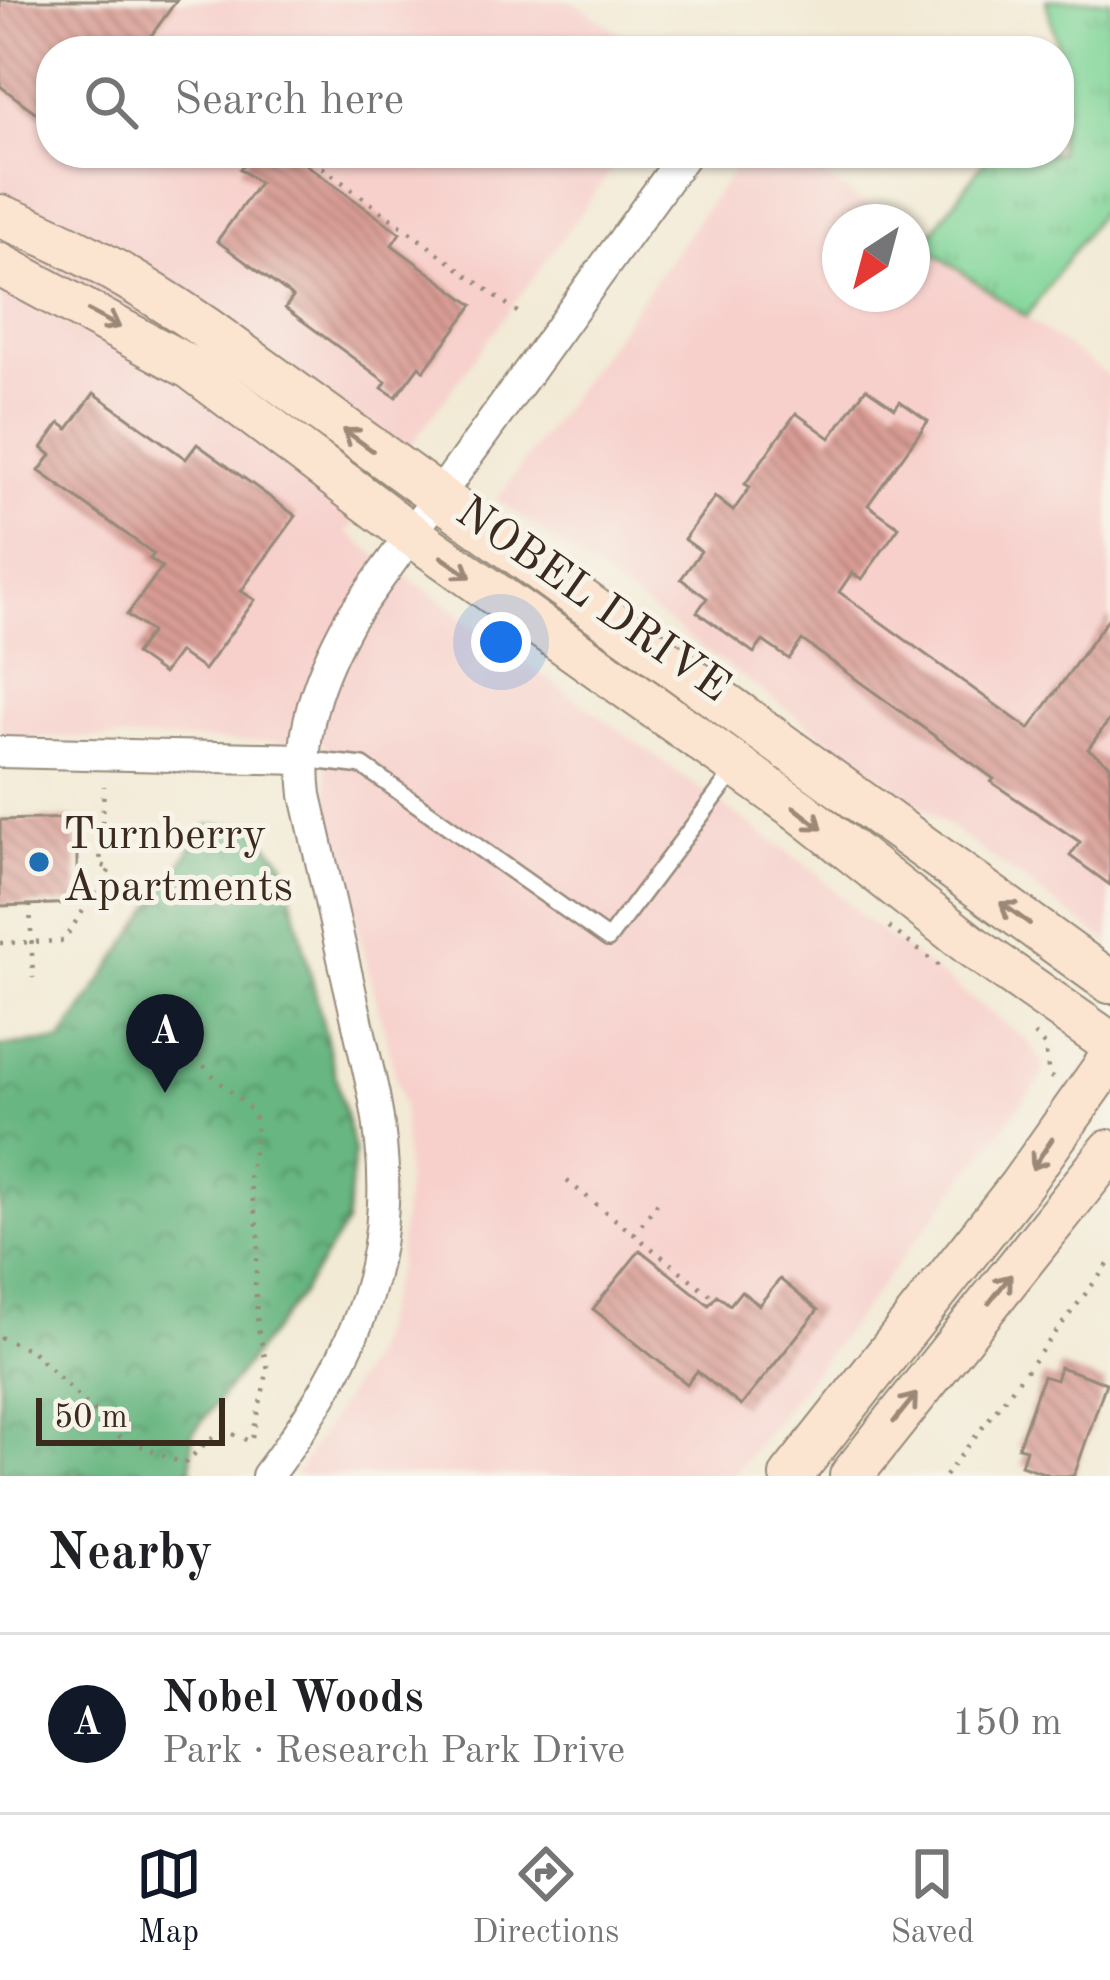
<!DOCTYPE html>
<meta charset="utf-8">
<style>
:root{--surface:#fff;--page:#f6f6f6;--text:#202124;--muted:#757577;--line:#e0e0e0;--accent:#111827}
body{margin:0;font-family:"Old Standard TT",serif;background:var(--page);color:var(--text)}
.compass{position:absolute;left:822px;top:204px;width:108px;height:108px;border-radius:50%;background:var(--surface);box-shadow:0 3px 9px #0004;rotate:216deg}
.scale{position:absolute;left:36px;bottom:30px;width:189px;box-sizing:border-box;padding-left:12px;border:6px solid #3b2a1e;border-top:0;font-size:33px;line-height:42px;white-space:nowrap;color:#3b2a1e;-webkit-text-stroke:9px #f7f3e8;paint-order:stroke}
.you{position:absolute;left:501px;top:642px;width:42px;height:42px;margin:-30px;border:9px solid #fff;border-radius:50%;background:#1a73e8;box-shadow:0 0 0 18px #1a73e833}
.badge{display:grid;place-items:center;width:78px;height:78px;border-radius:50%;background:var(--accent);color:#fff;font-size:39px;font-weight:700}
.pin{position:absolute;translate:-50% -99px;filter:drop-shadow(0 3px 6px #0008)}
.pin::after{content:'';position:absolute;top:63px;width:42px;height:36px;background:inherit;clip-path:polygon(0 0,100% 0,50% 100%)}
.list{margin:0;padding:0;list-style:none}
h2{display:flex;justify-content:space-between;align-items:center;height:156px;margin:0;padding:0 48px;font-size:51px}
h2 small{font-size:39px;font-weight:400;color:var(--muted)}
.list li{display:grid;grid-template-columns:78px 1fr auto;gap:36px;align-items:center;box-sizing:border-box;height:180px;padding:0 48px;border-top:3px solid var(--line)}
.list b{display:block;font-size:45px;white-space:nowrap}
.list p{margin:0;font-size:39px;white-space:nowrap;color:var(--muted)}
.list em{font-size:39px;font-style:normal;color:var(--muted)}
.icon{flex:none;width:66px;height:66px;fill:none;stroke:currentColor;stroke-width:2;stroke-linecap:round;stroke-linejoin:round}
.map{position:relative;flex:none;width:1110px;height:1476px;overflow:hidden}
.search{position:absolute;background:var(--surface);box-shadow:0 3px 9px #0004;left:36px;right:36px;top:36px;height:132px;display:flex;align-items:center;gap:30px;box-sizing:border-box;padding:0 42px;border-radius:48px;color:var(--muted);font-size:45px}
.sheet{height:336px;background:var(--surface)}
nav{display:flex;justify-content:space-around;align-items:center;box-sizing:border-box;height:168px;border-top:3px solid var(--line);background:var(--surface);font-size:33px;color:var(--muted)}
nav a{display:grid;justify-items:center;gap:6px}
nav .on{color:var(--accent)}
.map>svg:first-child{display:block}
</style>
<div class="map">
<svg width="1110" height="1476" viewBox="0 0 1110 1476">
<defs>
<pattern id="grass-tufts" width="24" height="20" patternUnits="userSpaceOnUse" patternTransform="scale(3)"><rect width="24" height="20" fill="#80d599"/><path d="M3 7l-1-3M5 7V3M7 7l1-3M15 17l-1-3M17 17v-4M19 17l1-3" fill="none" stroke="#70b783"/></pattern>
<pattern id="forest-crowns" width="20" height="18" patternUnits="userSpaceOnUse" patternTransform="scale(3)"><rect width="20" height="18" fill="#68b681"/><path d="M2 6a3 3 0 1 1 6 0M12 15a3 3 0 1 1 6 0" fill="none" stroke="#579469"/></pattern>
<pattern id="building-back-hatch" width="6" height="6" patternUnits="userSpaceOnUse" patternTransform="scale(3)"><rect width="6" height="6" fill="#d89c94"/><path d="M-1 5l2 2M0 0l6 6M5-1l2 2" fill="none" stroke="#b07f78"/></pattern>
</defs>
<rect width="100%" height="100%" fill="#f7f3e8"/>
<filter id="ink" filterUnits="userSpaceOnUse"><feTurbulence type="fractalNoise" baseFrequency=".00833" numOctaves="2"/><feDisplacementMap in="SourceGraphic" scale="24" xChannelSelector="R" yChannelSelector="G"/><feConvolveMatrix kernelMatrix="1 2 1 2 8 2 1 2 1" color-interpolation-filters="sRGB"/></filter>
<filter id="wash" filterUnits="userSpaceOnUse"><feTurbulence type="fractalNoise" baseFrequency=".004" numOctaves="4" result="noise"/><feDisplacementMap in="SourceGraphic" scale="48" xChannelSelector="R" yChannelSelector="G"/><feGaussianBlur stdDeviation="2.7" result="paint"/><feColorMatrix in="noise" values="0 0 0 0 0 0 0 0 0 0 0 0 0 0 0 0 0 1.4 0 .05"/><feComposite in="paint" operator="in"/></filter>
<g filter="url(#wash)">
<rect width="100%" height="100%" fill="#f2ead5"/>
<!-- built -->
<g fill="#f7d0cc">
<path d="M0,0H571L646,51H51V153H624L347,533L815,872L862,917L1028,1041L1044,1065L1042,1078L733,1476H295L370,1357L398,1264L406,1184L403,1105L330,819L324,743L0,736Z"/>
<path d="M746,153H793L891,222H840V294H912V237L1110,377V943L497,499Z"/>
</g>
<!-- grass -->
<path fill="url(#grass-tufts)" stroke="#5e805c" stroke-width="3" d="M1046,0H1110V199L1026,317L923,245L990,153H1059V51Z"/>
<!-- forest -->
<path fill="url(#forest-crowns)" stroke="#527050" stroke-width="3" d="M207,825H251L283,861L354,1151L346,1224L300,1295L192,1434L191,1476H0V1046L61,1041Z"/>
<g id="blocks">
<!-- building -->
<g fill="url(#building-back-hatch)">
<path d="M0,0H177L140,51H51V124L0,86Z"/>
<path d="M282,153H290L400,233L392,245L473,305L424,371L419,366L396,397L382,388L386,382L285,308L293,297L217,241L259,183L240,169L250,156L269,155L276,160Z"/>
<path d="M866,388L895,408L900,401L928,421L868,505L899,527L862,579L852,573L839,592L1029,729L1110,616V719L1088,749L1110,765V885L1070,856L1080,842L991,782L994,779L802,640L789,659L763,641L754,653L697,612L707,598L681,579L701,551L684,539L715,497L733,511L750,487L745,484L796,413L830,438Z"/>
<path d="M94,393L186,459L197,444L296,516L241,591L255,600L204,670L179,652L163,674L135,654L151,632L127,615L162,567L150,559L154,554L39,471L51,455L42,448L60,423L68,429Z"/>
<path d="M76,818L78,903L0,906V820Z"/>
<path d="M640,1250L709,1305L717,1295L730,1305L741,1291L759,1305L780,1279L818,1310L741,1406L697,1371L687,1384L593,1309Z"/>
<path d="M1060,1367L1106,1383L1074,1476H1052L1021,1465L1026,1449L1018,1447L1043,1376L1056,1380Z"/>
</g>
</g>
</g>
<g filter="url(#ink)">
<use href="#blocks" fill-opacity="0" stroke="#968a7a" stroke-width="3"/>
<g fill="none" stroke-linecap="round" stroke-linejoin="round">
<defs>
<path id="lane" d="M302,759L363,766L608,939L736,769"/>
<g id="street">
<path d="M0,752L302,759"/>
<path d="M267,1476C360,1351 404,1252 374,1095L306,795C298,730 319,675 350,619L686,153"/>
</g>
<g id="secondary">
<path d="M0,216C71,243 141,284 204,327L1110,982"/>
<path d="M0,265L191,368L412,535L799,810L973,947L1110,1043"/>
<path d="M791,1476L1020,1186L1110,1059"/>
<path d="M851,1476L1110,1151"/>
</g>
</defs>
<!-- lane casing -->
<use href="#lane" stroke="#968a7a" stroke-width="20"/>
<!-- street casing -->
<use href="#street" stroke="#968a7a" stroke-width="34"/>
<!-- secondary casing -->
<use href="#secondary" stroke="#968a7a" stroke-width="46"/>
<!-- path -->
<g stroke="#968a7a" stroke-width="4.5" stroke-dasharray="3 9" stroke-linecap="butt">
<path d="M303,153L520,314"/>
<path d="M30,905L33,978"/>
<path d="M889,927L942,968"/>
<path d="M0,943L63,941L111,868L100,865L104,786"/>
<path d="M1034,1034L1045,1046L1049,1076L1056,1080"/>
<path d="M567,1181L714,1298"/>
<path d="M634,1234L659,1201"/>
<path d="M0,1337L32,1351L120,1437L184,1464L210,1439L228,1432L251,1442L268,1369L258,1329L255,1285L259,1236L249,1179L257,1124L252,1111L208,1071L186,1043L174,1002"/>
<path d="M945,1476L1110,1262"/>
</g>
<!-- lane -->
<use href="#lane" stroke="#fff" stroke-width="15"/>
<!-- street -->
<use href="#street" stroke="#fff" stroke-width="30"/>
<!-- secondary -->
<use href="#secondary" stroke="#fce5d0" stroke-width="42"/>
</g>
<!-- one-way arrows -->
<defs><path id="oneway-shaft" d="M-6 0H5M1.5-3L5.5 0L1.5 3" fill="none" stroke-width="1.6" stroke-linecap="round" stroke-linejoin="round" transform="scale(3)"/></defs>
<g stroke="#9c8877">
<use href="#oneway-shaft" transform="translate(104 319) rotate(28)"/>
<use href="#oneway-shaft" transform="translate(358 440) rotate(-144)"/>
<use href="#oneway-shaft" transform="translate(456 567) rotate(35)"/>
<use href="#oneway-shaft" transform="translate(808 818) rotate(38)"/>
<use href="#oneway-shaft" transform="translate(1015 913) rotate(-144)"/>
<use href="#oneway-shaft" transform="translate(1042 1154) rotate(124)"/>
<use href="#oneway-shaft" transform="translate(1000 1289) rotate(-52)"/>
<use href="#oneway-shaft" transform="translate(905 1408) rotate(-51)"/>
</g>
</g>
<!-- markers -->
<circle fill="#1f6fb2" stroke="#f7f3e8" stroke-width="4.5" cx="39" cy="862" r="12"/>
<g text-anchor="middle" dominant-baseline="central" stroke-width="10" stroke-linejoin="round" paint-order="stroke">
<!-- street labels -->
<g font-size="45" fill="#3b2a1e" stroke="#f7f3e8">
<text transform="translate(592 601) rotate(35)">NOBEL DRIVE</text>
</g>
<!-- poi labels -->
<g font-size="45" fill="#3b2a1e" stroke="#f7f3e8" text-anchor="start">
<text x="63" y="836">Turnberry<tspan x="63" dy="52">Apartments</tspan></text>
</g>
</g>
</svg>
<svg class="compass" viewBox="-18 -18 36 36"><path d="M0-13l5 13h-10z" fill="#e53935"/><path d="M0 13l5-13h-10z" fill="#757577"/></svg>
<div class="scale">50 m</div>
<div class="you"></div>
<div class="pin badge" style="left:165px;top:1093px">A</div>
<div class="search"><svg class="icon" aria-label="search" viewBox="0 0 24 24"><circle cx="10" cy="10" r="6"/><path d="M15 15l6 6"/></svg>Search here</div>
</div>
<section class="sheet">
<h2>Nearby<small></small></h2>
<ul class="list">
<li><span class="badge">A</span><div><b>Nobel Woods</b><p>Park · Research Park Drive</p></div><em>150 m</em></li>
</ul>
</section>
<nav>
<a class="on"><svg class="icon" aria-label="map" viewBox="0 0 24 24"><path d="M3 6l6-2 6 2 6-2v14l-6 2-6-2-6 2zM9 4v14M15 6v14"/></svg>Map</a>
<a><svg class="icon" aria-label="directions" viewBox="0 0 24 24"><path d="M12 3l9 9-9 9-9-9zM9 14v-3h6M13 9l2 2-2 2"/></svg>Directions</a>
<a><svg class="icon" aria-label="saved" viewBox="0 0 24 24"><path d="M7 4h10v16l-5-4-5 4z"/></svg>Saved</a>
</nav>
